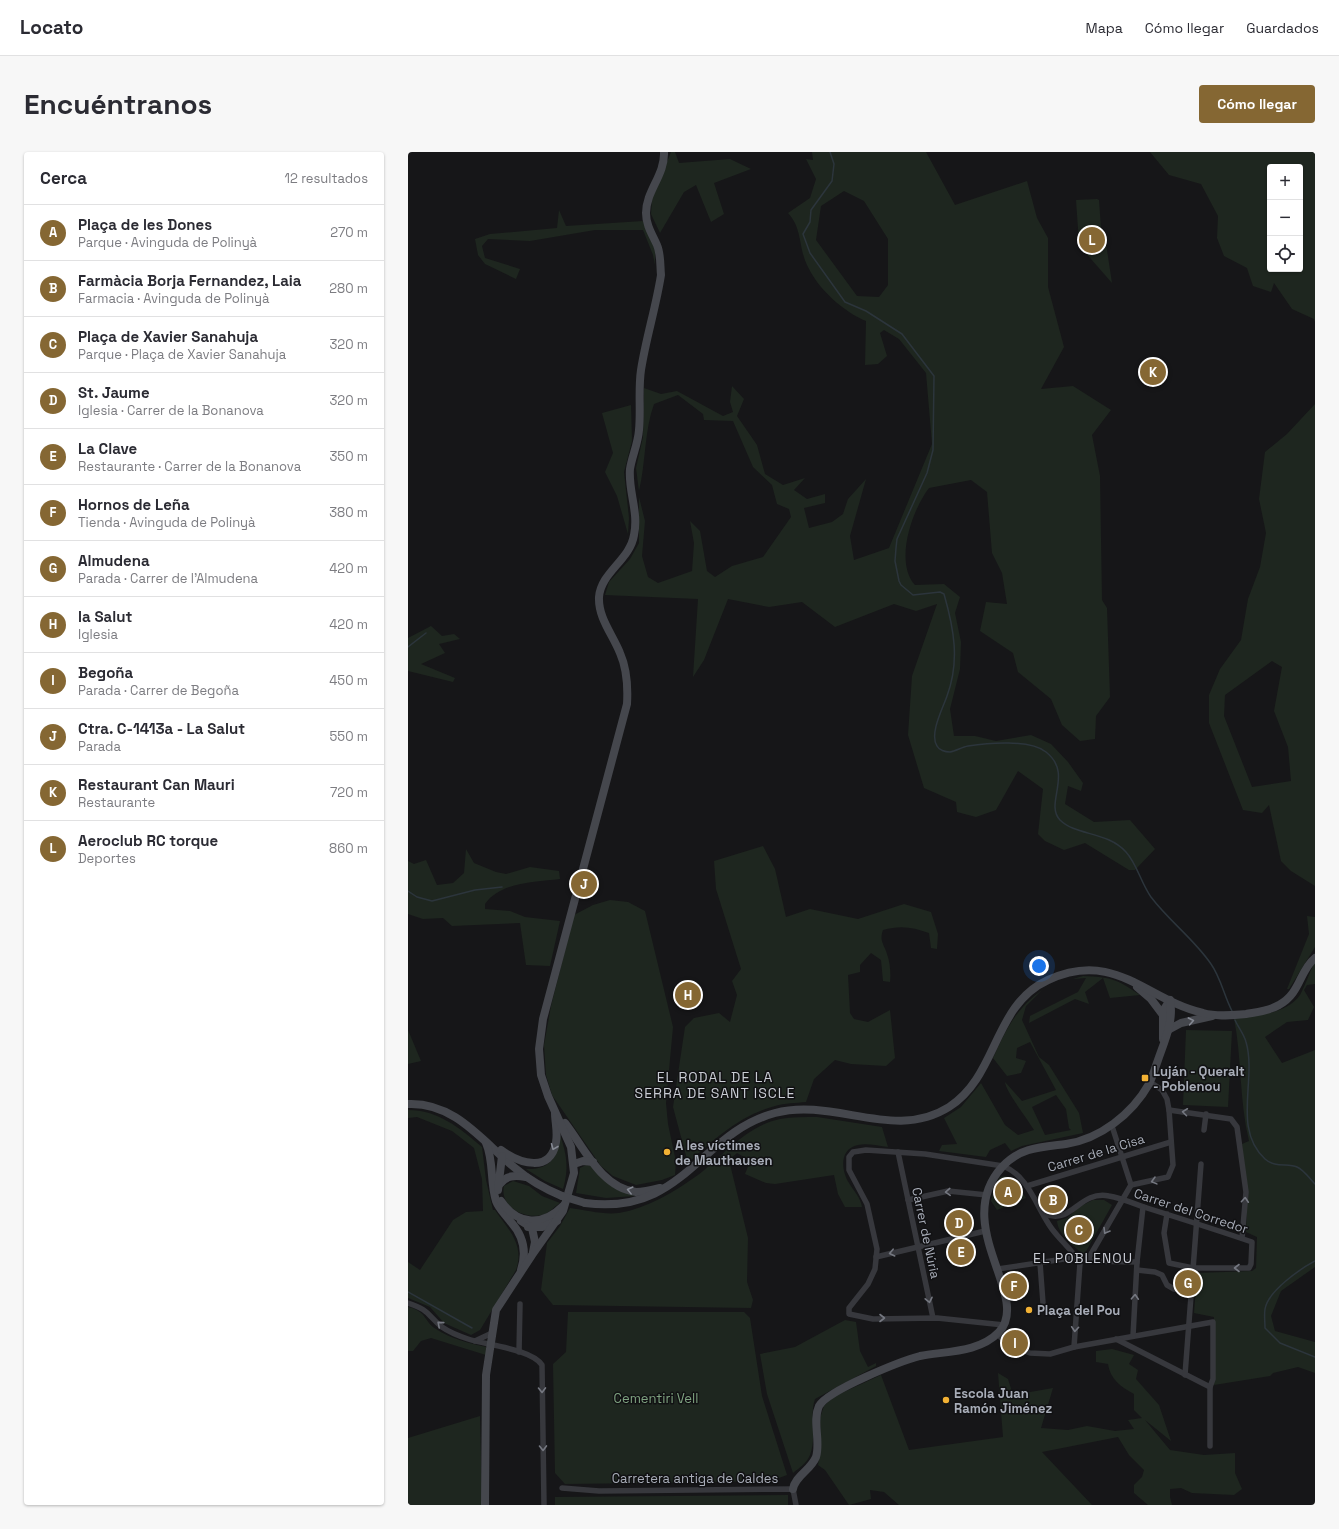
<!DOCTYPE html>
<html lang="es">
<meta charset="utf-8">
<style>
:root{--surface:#fff;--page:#f7f7f7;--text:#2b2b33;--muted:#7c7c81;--line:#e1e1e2;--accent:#856733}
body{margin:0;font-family:"Space Grotesk",sans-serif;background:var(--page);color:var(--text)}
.controls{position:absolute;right:12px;top:12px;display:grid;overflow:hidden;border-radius:4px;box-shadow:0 1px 3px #0004}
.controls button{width:36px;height:36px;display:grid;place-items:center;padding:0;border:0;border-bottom:1px solid var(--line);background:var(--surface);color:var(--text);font:20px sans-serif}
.you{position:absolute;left:631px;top:814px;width:14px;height:14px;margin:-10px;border:3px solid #fff;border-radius:50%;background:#1a73e8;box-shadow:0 0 0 6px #1a73e833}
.badge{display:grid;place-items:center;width:26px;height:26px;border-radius:50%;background:var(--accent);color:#fff;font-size:13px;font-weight:700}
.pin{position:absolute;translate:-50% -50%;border:2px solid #fff;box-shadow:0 1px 4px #0006}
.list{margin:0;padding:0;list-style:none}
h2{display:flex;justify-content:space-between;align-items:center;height:52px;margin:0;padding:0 16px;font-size:17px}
h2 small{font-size:13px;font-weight:400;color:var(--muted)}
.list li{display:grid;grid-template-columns:26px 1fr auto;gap:12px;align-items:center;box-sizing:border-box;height:56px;padding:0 16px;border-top:1px solid var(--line)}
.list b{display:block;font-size:15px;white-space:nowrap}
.list p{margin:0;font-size:13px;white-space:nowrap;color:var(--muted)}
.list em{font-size:13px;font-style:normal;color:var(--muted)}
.icon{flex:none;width:22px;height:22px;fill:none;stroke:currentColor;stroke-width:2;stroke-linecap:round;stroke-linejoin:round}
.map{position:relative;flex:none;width:907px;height:1353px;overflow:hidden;border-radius:4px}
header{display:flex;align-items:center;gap:24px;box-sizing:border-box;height:56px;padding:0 20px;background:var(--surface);border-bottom:1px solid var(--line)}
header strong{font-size:19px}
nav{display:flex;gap:22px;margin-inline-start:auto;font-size:14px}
.intro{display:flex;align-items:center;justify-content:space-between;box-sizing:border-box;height:96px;padding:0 24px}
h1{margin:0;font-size:28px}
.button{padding:10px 18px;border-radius:4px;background:var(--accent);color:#fff;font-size:14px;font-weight:700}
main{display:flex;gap:24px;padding:0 24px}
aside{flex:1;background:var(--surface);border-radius:4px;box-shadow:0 1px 3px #0004}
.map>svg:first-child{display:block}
</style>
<header>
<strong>Locato</strong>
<nav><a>Mapa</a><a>Cómo llegar</a><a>Guardados</a></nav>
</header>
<div class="intro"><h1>Encuéntranos</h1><a class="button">Cómo llegar</a></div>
<main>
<aside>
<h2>Cerca<small>12 resultados</small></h2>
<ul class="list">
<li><span class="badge">A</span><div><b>Plaça de les Dones</b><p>Parque · Avinguda de Polinyà</p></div><em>270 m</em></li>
<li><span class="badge">B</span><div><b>Farmàcia Borja Fernandez, Laia</b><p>Farmacia · Avinguda de Polinyà</p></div><em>280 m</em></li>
<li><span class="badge">C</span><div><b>Plaça de Xavier Sanahuja</b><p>Parque · Plaça de Xavier Sanahuja</p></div><em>320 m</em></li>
<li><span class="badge">D</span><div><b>St. Jaume</b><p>Iglesia · Carrer de la Bonanova</p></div><em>320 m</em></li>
<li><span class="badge">E</span><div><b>La Clave</b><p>Restaurante · Carrer de la Bonanova</p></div><em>350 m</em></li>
<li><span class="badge">F</span><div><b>Hornos de Leña</b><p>Tienda · Avinguda de Polinyà</p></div><em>380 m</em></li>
<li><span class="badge">G</span><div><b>Almudena</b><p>Parada · Carrer de l'Almudena</p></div><em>420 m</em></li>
<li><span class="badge">H</span><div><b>la Salut</b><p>Iglesia</p></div><em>420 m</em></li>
<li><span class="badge">I</span><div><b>Begoña</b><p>Parada · Carrer de Begoña</p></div><em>450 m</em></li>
<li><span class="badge">J</span><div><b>Ctra. C-1413a - La Salut</b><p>Parada</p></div><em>550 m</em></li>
<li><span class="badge">K</span><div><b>Restaurant Can Mauri</b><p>Restaurante</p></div><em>720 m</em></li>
<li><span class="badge">L</span><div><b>Aeroclub RC torque</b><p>Deportes</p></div><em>860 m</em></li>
</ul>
</aside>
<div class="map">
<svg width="907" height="1353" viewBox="0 0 907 1353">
<rect width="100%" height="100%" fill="#161618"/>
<!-- green -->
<g fill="#1e261f" fill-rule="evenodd">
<path d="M263,0H267L271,11L322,7L343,17L306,31L316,62L303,70L288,33L276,40L252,81L243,62L244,47Z"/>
<path d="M404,0H518L547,53L619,29L629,66L640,86V135L656,195L633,237L665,234L703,258L684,283L692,324L694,448L699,456L702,545L688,564L687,587L672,589L654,573L643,547L610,520L605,501L572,479L578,450L599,452L594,421L584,401L579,340L563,328L521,336C504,358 486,410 507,433L536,432L552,445L547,461L553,490L552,517L542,557L546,584H567L588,589L623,583L643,592L660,610L675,631L673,639L660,634L657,652L686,670L722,668L747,697L727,718H721L677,691L656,698L637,689L630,682L635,637L610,619L588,658L568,665L549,660L548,650L516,636L500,583L504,524L529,452L508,459L486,452L427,475L394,450L361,455L320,447L296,508L285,525L290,447L197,443L201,430L222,407L231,391V345L237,369L234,404L240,425L250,431L284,419L286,391L282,369L292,379L299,419L307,425L324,414L355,405L383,365L381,357L369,352L364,333L345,315L325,269L296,268L295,262L270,243L246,252C236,280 238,310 231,339L228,316L235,285L236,236L253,242L269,239L315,264L325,260L322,250L324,234L336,247L329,264L349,293L357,322L375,333L397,326L386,338L399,347L417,342V351L396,356L401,376L424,370L435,362L440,347L458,327L442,384L446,408L481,396L524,292L518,221L491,187L476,178L472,181L479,204L470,212L457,213L458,169C436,160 411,138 400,115C390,96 395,77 380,61L402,46L408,27L398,7L405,8ZM436,39L456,49L480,87V133L471,145L449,144L408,88L413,54Z"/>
<path d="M742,0H907V170L906,167L884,157L866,131L863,140L845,134L839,116L816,104L809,86L810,64L793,32L761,23ZM862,15H892V117H862Z"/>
<path d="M689,47L691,48L693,76L697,85L704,131L676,99L671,91L668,48Z"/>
<path d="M151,58L158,74L235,69L247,96V113L245,103L235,78H187L122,89L80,87L74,94L77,106L112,117L108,127L77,112L70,103L67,87L82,82L149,76Z"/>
<path d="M907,252V734L883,719L873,709L861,653L854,661L835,658L801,571V543L812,517L833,488L840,447L852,415L858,381L851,347L857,300L879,282ZM864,509L874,515L866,559L880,595L883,629L844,635L816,564L817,543Z"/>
<path d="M223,253L224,289L216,320L221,366L220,382L209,344L197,320L205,301L194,261Z"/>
<path d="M23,474L34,484L46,482L52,487L31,492L37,501L13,512L47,526L45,530L0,519V486Z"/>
<path d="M355,694L367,717L378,765L402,757L450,767L496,752L523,760L530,782L529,797L523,796L521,781C505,775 492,773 475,778C471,789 476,792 479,802C482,810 483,822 482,830L475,829L473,808L463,801L452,813V820L440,823L442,861L446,867L460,870L482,858L487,906L478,914L443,912L427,908L406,927L398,950C388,951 377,951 367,954C332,963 305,988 280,1011L265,955L277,875L286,866L311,861L322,870L329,843L324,829L333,817L308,737L306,709Z"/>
<path d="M58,697L66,711L88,720L98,722L122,715L151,719L152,727C127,730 92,730 77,752V757L102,759L117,765L152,769L142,814L118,813L112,771L44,774L35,766L15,767L0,762V709L6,712L18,708L29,733L45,731L56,721Z"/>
<path d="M202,748L220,750L237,759L265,875L258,951L260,972L268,1010L267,1023L254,1028L228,1033L205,1024L193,1014L144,943L138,923L136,893L143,854L166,763L185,753Z"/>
<path d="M899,764L907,765V795L881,837H879L901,782Z"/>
<path d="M906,811H907V832L899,833L896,838L906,855L900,868L879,870L857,885L874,911L907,898V1115L873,1139L863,1164L867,1179L907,1190V1221L890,1215L865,1221L862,1224L806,1233V1165L786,1161L789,1121L844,1119L848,1116L849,1085L838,1080L839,1054L834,992L841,989C831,948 834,907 826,866C848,863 878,863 892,843C896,836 902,820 906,811Z"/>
<path d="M675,824C703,825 709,827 732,843L702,846L695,826L677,840L681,852L667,847L621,871L622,864L670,840L678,826L665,827Z"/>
<path d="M634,838L618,854L614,868L631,905L641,913L671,961L675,981L614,994L603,999L597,991L582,998L578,1005L531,999L534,993L549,992L536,966L553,955L573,931L597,973L610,983L626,978C619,966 598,940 597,930L614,949L648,938L622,890L609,896L608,906L618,909L613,921L599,924L585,906C599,876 607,858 634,838ZM648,943L658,957L661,976L663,978L637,983L624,955Z"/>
<path d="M0,878L13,909L0,912Z"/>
<path d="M778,878L824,879L820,955L775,953Z"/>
<path d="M0,958C30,958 52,976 74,995L78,1028L85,1058H87C100,1077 117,1093 108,1118L72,1178L63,1183L36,1171L22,1155L0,1146V1110L12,1118L45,1068L58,1060L75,1059L74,1027L66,996L44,979L9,965L0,966Z"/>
<path d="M409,965L474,975L480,995C471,994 459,991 450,993C431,997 433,1018 441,1031C445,1038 453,1046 454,1055H437L430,1042L426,1023L367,1032L358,1031L337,1022L341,1012L338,1006L329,1001L321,1008L340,1086L339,1130L345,1148L343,1156L145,1153L133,1138L139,1091L152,1074L162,1056C177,1058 196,1063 211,1061C240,1056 266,1040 290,1023C316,1003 338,974 372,967C384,965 397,965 409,965Z"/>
<path d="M152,983C159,1003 161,1017 155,1037L137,1029L118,1017C142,1018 150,1006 152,983Z"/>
<path d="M178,1013L183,1014L208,1037L227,1044L198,1046L168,1041L172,1016Z"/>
<path d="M597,1024L606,1027L618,1046L589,1058L583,1049L587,1034L592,1025Z"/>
<path d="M105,1029L121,1034L134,1044L152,1051C147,1054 142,1060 137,1062C119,1069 91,1055 96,1034Z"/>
<path d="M685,1048H696L704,1053L676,1103C666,1094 650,1083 649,1069L659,1066L671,1055Z"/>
<path d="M0,1155C19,1159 16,1170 28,1177C43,1187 61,1191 78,1195V1203L23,1186L13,1189L5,1199H0Z"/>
<path d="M160,1160H336L342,1166L354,1244L379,1323L368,1327L320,1330L157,1332L147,1321L145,1212L158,1200Z"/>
<path d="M437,1168L448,1170L452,1199L460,1215L468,1211V1214L407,1247C401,1265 409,1285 402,1303C399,1311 391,1316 385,1321L359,1242L352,1202L387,1195Z"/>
<path d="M704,1197L726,1203L721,1212L730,1218L728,1227L751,1253L763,1289L737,1268L762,1298L796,1303L827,1301V1321L834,1337L826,1343L784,1341L773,1336L762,1337V1345L764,1353H740L726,1341V1333L734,1325L736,1318L721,1303L710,1285L634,1300L684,1353H491L476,1340L462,1338L463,1347L441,1353L417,1318L410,1313L413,1296L412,1266L416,1254L425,1245L473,1223L501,1298L595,1285L590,1221L600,1227L605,1243L645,1236L633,1276L660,1278L679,1274L707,1279L726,1277L720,1268L734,1266L726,1258V1242C713,1235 702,1227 700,1212L688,1210V1199Z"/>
<path d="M72,1264L74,1353H0V1286Z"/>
<path d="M380,1343V1353H147V1345Z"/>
</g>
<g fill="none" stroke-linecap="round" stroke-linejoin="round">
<!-- stream -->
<g stroke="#2c353c" stroke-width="1.5">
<path d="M422,0L426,12L424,29L403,58L402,70L395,82L402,101L437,150L458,159L494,182L526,224L525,298L519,321L489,387L488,396L487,409L491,429L493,433L505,443L532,440L536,442C546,477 552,509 539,544C535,556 521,582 529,594C531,598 537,600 542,600C548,599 554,595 560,594C579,591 622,587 638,600C666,622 636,651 652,668C668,684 699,679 718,700C729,712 733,731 743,745C761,769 786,787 803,812C813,826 816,844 824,859"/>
<path d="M0,495L18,481"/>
<path d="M0,739L9,745L24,749L67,738L94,735"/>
<path d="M827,868C830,875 836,882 838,890C849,927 824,977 857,1007C867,1016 880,1011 889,1015C896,1018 902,1027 907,1032"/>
<path d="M907,1109C892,1117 860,1139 857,1157C856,1163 857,1170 857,1176L872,1191L907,1205"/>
<path d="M0,1140L64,1176"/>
</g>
<!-- street -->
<g stroke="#37383d" stroke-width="5.5">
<path d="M761,958L823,967L829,975L838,1040L834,1086"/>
<path d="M704,974L723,1033"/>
<path d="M796,978L798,962"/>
<path d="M490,1000L525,1166"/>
<path d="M723,1033L760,1025L765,1013L761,958L759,947L754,938L742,930"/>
<path d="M723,1033L679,1109L729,1110"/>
<path d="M619,1034L763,990"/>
<path d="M500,1048L540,1039L579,1043"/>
<path d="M635,1061C664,1075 670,1038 701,1044C713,1046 727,1052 739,1056C774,1067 809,1078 844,1090L843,1112L841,1116H785L761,1111L756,1081L759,1062"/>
<path d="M468,1105L577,1079"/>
<path d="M632,1111L635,1151"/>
<path d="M590,1117L669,1105"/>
<path d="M729,1118L747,1120L754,1123L759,1133L766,1137L783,1138"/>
<path d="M0,1151C22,1158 19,1163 34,1175C41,1180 51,1184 60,1187C78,1193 124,1197 134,1213L136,1353"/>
<path d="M596,1173L529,1166L465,1167L441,1162V1156L460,1132L467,1117L469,1097L459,1052L441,1018V1005L445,1000L458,998L517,1002L595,1014C621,1024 629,1057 644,1077C653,1089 665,1099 672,1111L666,1195"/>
<path d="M589,1182L602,1194L622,1201L642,1202L666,1195L805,1170V1227L802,1235"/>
<path d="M725,1184L729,1110L735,1055"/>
<path d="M708,1187L802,1235V1294"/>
<path d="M67,1189L84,1181"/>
<path d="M111,1200L112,1152"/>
<path d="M777,1223L793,1012"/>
<path d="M154,1336L191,1339L385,1337L388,1353"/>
</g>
<!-- secondary -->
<g stroke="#45474d" stroke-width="8">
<path d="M729,835L743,847L755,863"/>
<path d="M760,878L773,871L804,864"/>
<path d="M755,887V859L762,848"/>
<path d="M0,952C47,950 74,989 107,1016C121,1028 137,1037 154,1044"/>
<path d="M157,971C176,995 193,1036 228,1040C236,1040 244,1038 252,1036"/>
<path d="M78,991C86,1009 82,1030 88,1049C91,1057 97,1062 102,1069C115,1083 119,1100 113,1118"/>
<path d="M93,998C111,1011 143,1022 148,990C150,980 147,970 147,961"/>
<path d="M166,1012L175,1009L185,1010"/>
<path d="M91,1033C98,1023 107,1023 118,1025"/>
<path d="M90,1038L94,1004"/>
<path d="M93,1049C110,1074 135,1074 155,1054"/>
<path d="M177,1051C276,1064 290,982 367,961C426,945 486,990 541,955C590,924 585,853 640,828C707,797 738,848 795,861C809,865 824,863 838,862C849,860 861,859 871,853C893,841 891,819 907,806"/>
<path d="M113,1069L124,1076L127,1090L125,1100"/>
<path d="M120,1075H134L149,1069"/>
<path d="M385,1337C387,1324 403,1318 408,1305C413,1289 404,1269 411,1254C420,1238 493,1209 512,1204C537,1199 571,1201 591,1180C624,1145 542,1073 594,1015C612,995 634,995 658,992C692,987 724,962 741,932C745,924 747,916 750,908C757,888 766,869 762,848"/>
<path d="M77,1353L78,1223L88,1158L124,1103L155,1059L166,1021L163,995L140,944L133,923L131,897L135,867L219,552C220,535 219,517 212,501C205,483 190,466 191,445C193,420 222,408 226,383C231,360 220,339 222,317C224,304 230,292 231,278C233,258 230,238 233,218C238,186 248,155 253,123C252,113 253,102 249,93C244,82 238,73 238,61C238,39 257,23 256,0"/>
</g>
<!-- secondary-bridge -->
<path stroke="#45474d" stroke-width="8" d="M154,1044L177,1051"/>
</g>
<!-- one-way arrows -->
<defs><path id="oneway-chevron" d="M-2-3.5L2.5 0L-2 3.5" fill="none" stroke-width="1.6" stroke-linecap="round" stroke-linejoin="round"/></defs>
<g stroke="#858993">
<use href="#oneway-chevron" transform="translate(783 869) rotate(-11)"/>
<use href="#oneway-chevron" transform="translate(146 995) rotate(112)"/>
<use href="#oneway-chevron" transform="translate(222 1038) rotate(-166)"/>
</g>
<g stroke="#757881">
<use href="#oneway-chevron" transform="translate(777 960) rotate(-173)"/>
<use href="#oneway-chevron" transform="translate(746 1029) rotate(165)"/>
<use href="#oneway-chevron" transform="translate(540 1040) rotate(177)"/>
<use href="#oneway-chevron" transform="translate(837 1048) rotate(-86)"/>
<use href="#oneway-chevron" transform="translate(698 1079) rotate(121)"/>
<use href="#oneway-chevron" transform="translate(484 1101) rotate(167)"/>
<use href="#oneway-chevron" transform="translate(829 1116) rotate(-180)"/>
<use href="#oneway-chevron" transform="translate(727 1145) rotate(-87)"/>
<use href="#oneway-chevron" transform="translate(521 1148) rotate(78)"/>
<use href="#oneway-chevron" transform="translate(474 1166)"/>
<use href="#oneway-chevron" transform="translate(32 1172) rotate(-139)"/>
<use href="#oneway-chevron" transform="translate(667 1177) rotate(94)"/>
<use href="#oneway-chevron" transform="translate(134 1238) rotate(89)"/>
<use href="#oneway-chevron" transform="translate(135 1296) rotate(89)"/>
</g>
<!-- markers -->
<g fill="#f2b134" stroke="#111113" stroke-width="1.5">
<rect x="733" y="922" width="8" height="8" rx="2"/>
<circle cx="259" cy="1000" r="4"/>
<circle cx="621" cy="1158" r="4"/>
<circle cx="538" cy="1248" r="4"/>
</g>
<g text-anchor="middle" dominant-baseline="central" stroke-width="3" stroke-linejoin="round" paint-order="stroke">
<!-- poi labels -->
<g font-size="13" font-weight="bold" fill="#a8adb8" stroke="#111113" text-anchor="start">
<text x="745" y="919">Luján - Queralt<tspan x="745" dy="15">- Poblenou</tspan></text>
<text x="267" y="993">A les víctimes<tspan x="267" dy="15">de Mauthausen</tspan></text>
<text x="629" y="1158">Plaça del Pou</text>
<text x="546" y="1241">Escola Juan<tspan x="546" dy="15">Ramón Jiménez</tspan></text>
</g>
<!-- street labels -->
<g font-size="13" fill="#a8adb8" stroke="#111113">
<text transform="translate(688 1001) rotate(-17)">Carrer de la Cisa</text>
<text transform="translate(783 1059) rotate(18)">Carrer del Corredor</text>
<text transform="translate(518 1081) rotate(78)">Carrer de Núria</text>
<text x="287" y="1326">Carretera antiga de Caldes</text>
</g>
<!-- park labels -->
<g font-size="13" fill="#7fa381" stroke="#111113">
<text x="248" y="1246">Cementiri Vell</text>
</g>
<!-- neighbourhood labels -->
<g font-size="14" letter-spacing="1" fill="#c9ccd4" stroke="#111113">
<text x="307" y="925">EL RODAL DE LA<tspan x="307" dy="16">SERRA DE SANT ISCLE</tspan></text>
<text x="675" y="1106">EL POBLENOU</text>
</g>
</g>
</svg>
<div class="controls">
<button>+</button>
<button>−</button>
<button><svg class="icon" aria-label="locate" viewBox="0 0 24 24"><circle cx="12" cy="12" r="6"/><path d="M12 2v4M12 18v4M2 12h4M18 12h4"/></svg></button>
</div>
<div class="you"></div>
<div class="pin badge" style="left:600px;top:1040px">A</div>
<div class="pin badge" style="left:645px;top:1048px">B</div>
<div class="pin badge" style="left:671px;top:1078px">C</div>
<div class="pin badge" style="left:551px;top:1071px">D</div>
<div class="pin badge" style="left:553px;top:1100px">E</div>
<div class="pin badge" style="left:606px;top:1134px">F</div>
<div class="pin badge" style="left:780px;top:1131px">G</div>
<div class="pin badge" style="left:280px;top:843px">H</div>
<div class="pin badge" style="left:607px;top:1191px">I</div>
<div class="pin badge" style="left:176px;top:732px">J</div>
<div class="pin badge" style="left:745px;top:220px">K</div>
<div class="pin badge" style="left:684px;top:88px">L</div>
</div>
</main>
